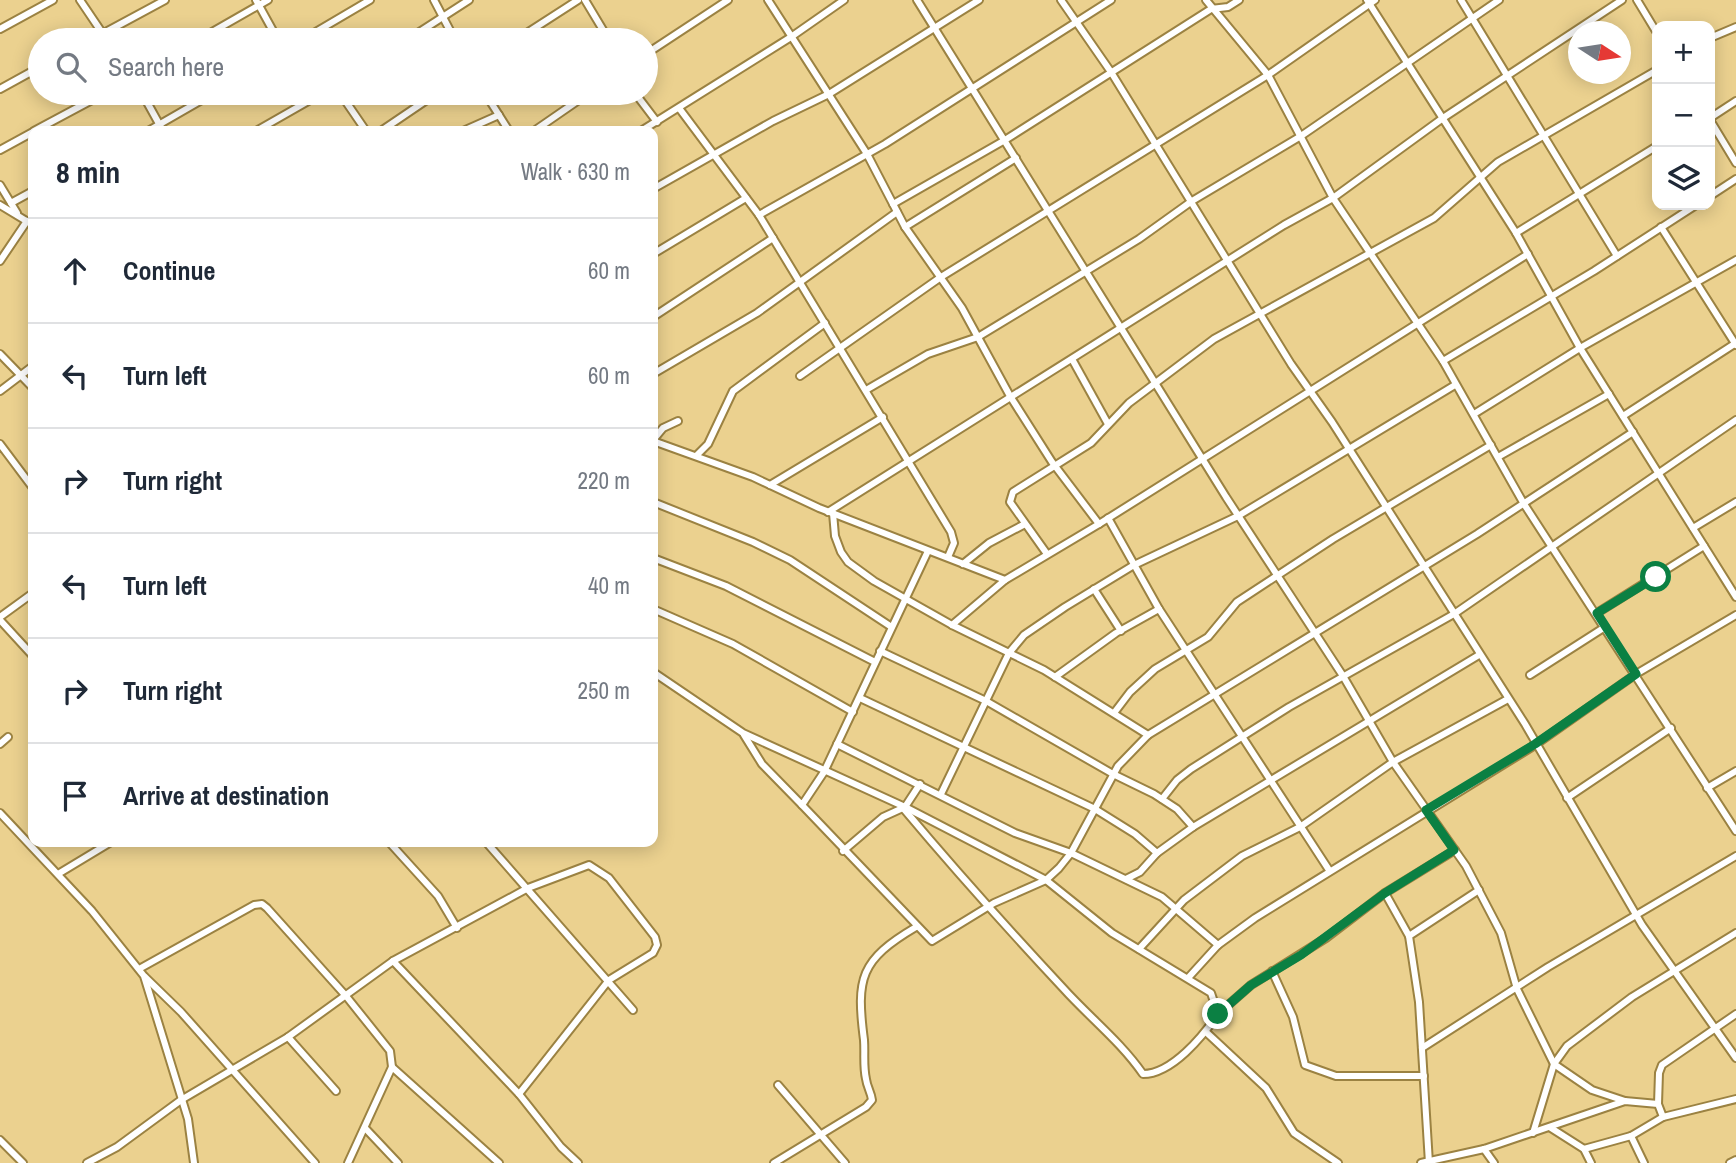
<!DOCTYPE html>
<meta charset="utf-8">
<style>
:root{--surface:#fff;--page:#f2f2f3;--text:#1f2937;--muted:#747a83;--line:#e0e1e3}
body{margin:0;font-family:"Archivo Narrow",sans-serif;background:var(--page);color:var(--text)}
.controls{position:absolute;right:21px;top:21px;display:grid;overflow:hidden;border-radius:14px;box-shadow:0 4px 18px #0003}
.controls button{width:63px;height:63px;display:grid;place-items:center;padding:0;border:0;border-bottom:2px solid var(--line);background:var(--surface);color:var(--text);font:35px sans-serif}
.compass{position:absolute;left:1568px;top:21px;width:63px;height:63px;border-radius:50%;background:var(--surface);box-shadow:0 4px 18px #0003;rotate:102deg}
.stop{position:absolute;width:21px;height:21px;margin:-16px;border:5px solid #0b8043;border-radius:50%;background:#fff}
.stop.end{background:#0b8043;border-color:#fff;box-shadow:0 2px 7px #0008}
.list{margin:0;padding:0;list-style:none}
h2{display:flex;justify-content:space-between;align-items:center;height:91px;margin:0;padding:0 28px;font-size:30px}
h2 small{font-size:23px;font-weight:400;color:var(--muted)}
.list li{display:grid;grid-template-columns:46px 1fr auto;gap:21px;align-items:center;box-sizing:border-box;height:105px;padding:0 28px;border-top:2px solid var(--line)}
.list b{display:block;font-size:26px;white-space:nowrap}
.list em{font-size:23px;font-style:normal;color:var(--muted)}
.icon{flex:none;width:38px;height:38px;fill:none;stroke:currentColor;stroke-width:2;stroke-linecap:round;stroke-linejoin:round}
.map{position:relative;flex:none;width:1736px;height:1163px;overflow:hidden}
.search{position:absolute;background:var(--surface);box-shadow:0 4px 18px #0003;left:28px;top:28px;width:630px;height:77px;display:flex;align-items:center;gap:18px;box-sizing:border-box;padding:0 24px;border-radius:38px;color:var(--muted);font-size:26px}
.panel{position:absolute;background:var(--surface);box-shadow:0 4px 18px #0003;left:28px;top:126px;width:630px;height:721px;border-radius:14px}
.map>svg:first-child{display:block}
</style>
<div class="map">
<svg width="1736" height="1163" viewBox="0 0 1736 1163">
<rect width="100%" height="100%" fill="#ebd18f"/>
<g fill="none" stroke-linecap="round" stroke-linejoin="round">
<defs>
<g id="street">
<path d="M80,0L107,40"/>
<path d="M256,0L278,40"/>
<path d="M434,0L455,40"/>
<path d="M585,0L609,40"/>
<path d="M768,0L867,154L905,227L962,308L1010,396L1052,462L1099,524"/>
<path d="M917,0L1226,497L1343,676L1393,762L1466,866L1501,933L1517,989L1554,1064L1592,1090L1625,1101"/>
<path d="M1061,0L1111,72L1291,364L1332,422L1525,724L1642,925L1736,1058"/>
<path d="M1206,0L1268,75L1333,198L1443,361L1524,504L1736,831"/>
<path d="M1367,0L1516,233L1580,348L1736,597"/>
<path d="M1461,0L1617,256"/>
<path d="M1637,0L1657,33"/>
<path d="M0,29L53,0"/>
<path d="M1710,38L1736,27"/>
<path d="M91,40L165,0"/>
<path d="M198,40L268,0"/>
<path d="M302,40L370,0"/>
<path d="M407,40L469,0"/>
<path d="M516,40L578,0"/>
<path d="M646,54L728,0"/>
<path d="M0,89L40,67"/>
<path d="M142,93L163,131"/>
<path d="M308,93L312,99L325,93"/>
<path d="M340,93L366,131"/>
<path d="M485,93L509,131"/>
<path d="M635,93L657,122"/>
<path d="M679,108L759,215L951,532L954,543L948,557"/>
<path d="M1710,118L1736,101"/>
<path d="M1710,120L1736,163"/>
<path d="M34,131L105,93"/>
<path d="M148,131L214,93"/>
<path d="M256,131L312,99"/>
<path d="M381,131L437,93"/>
<path d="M463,131L499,115"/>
<path d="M534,131L589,93"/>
<path d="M641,131L791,37L844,0"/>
<path d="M0,150L33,132"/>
<path d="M0,185L17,213"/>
<path d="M653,189L773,121L829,94L979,0"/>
<path d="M1710,196L1736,179"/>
<path d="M11,203L33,191"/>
<path d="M893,204L1005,140L1211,9L1228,7L1239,0"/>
<path d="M0,205L33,225"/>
<path d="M759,215L885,144L1111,0"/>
<path d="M905,227L1016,158"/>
<path d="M1661,227L1736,345"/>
<path d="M1516,233L1657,146"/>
<path d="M653,254L746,198"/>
<path d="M0,261L27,221"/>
<path d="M653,317L773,238"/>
<path d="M0,354L33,388"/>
<path d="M1072,359L1108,424"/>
<path d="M1443,361L1594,271L1696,205"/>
<path d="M653,374L757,313L897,212"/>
<path d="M800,376L941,277L1268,75L1375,0"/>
<path d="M866,390L928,354L978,337L1139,239L1192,201L1301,136L1499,0"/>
<path d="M0,391L33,366"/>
<path d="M1474,414L1580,348L1736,260"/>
<path d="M1623,416L1736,343"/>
<path d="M653,440L663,428L678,421"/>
<path d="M653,441L753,477L819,508L1005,580"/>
<path d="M0,444L33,488"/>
<path d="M697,455L708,444L733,391L825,323"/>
<path d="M1498,457L1609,394"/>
<path d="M770,485L883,417"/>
<path d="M653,502L753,542L790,560L890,626"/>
<path d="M828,512L1284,225L1333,198L1443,118L1622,0"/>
<path d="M833,513L835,536L841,552L848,562L874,581L952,625L1044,670L1148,735"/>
<path d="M1108,518L1159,609L1329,870"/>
<path d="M1693,528L1736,502"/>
<path d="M1047,554L1010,502L1013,492L1091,443L1129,403L1214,339L1434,218L1498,162L1657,70"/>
<path d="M653,558L726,586L875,662"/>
<path d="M963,564L989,543L1025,524"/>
<path d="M1094,589L1121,631"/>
<path d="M653,609L733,644L853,712"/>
<path d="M1597,613L1704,546"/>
<path d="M0,617L33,593"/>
<path d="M0,620L33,656"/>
<path d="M952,625L1005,580L1099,524L1528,254"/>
<path d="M880,651L986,701L1113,774L1154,794L1177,809L1193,827"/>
<path d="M653,672L743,733L905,807L1046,880L1112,933L1211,993L1218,1014L1251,985L1326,938L1385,893L1455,850"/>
<path d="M1530,675L1605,627"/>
<path d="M1055,677L1116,633L1159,609"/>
<path d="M860,698L1095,809L1135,834L1157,853"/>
<path d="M1114,713L1130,692L1155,669L1208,637L1237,602L1333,539L1491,445"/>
<path d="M744,735L762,764L802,805L824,772L928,551"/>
<path d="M0,744L8,737"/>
<path d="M837,744L1015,833L1071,853L1162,897L1218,945"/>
<path d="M1707,788L1736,771"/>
<path d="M941,794L1009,653L1024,635L1065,607L1134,565L1238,516L1455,385"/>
<path d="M1567,798L1671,728"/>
<path d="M1162,799L1177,780L1191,769L1289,707L1454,614L1736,420"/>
<path d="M802,805L932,941L994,903L1046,880L1059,868L1071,853L1118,766L1148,735L1477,534L1633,432"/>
<path d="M903,808C955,870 1008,929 1063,988C1090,1018 1120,1041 1143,1074C1172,1074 1203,1036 1218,1014"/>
<path d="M0,813L92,911L144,976L188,1119L194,1163"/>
<path d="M389,842L438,896L457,928"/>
<path d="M486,842L633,1010"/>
<path d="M843,851L883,817L905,807L920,784"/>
<path d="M58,874L111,842"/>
<path d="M1126,879L1140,872L1157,853L1193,827L1479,655"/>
<path d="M1385,893L1409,936"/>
<path d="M1139,949L1184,900L1242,856L1300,827L1393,762L1508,699"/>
<path d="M393,961L519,1094L561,1147L578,1163"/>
<path d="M139,969L254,905L262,904L267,908L346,996L390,1051L392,1067L348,1163"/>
<path d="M1272,971L1293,1017L1305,1065L1336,1076H1424"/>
<path d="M145,977L181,1012L315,1163"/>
<path d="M1188,978L1218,945L1255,918L1535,745L1636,674L1736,615"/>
<path d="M1206,1032L1266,1088L1294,1133L1338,1163"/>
<path d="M288,1037L336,1091"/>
<path d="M1422,1048L1548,967L1736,856"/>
<path d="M392,1067L499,1163"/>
<path d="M778,1085L845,1163"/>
<path d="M1658,1104L1659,1073L1662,1065L1736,1014"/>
<path d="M365,1128L398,1163"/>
<path d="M1551,1128L1584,1149L1591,1163"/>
<path d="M1533,1133L1554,1064L1567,1046L1632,997L1736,933"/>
<path d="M1631,1136L1644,1163"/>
<path d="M0,1140L23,1163"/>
<path d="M1484,1149L1494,1163"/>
<path d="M1584,1149L1631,1136L1663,1117L1736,1099"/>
<path d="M87,1163L117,1147L181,1100L288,1037L393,961L528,888L589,865L609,878L655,937L657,945L653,953L609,980L519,1094"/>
<path d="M774,1163L866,1107L872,1100C871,1092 867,1087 866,1079C863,1066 865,1053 864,1040C856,978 860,960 916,927"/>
<path d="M1421,1163L1484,1149L1625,1101L1658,1104L1663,1117"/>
<path d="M1429,1163L1419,1002L1409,936L1479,890"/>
<path d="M1730,1163L1736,1160"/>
</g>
</defs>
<!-- street casing -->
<use href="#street" stroke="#9b8242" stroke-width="10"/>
<!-- street -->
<use href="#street" stroke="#fff" stroke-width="6"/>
</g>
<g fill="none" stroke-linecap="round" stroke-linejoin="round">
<!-- route -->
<path stroke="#0b8043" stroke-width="9" d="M1218,1014L1251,985L1301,955L1385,893L1454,850L1426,810L1535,744L1636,674L1597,613L1656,577"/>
</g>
</svg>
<div class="controls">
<button>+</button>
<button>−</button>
<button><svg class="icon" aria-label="layers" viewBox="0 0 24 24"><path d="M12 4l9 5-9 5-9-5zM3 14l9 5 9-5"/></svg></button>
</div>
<svg class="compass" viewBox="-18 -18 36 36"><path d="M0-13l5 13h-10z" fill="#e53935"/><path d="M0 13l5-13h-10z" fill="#747a83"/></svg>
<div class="stop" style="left:1656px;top:577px"></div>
<div class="stop end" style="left:1218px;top:1014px"></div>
<div class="search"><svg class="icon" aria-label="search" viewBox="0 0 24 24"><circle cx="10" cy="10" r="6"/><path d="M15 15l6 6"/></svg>Search here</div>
<section class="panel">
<h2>8 min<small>Walk · 630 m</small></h2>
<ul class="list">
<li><svg class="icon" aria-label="ahead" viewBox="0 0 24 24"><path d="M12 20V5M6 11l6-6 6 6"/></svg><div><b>Continue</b></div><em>60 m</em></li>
<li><svg class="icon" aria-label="left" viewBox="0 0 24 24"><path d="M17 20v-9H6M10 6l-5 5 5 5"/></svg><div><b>Turn left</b></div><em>60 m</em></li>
<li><svg class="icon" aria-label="right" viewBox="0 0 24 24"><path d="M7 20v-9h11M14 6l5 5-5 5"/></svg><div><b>Turn right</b></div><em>220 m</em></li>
<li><svg class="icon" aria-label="left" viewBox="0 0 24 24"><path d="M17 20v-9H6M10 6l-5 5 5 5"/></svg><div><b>Turn left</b></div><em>40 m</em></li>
<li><svg class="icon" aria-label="right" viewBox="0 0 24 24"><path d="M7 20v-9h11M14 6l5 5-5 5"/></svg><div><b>Turn right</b></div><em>250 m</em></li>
<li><svg class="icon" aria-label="arrive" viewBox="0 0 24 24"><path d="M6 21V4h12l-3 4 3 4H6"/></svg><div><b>Arrive at destination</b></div></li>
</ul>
</section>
</div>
